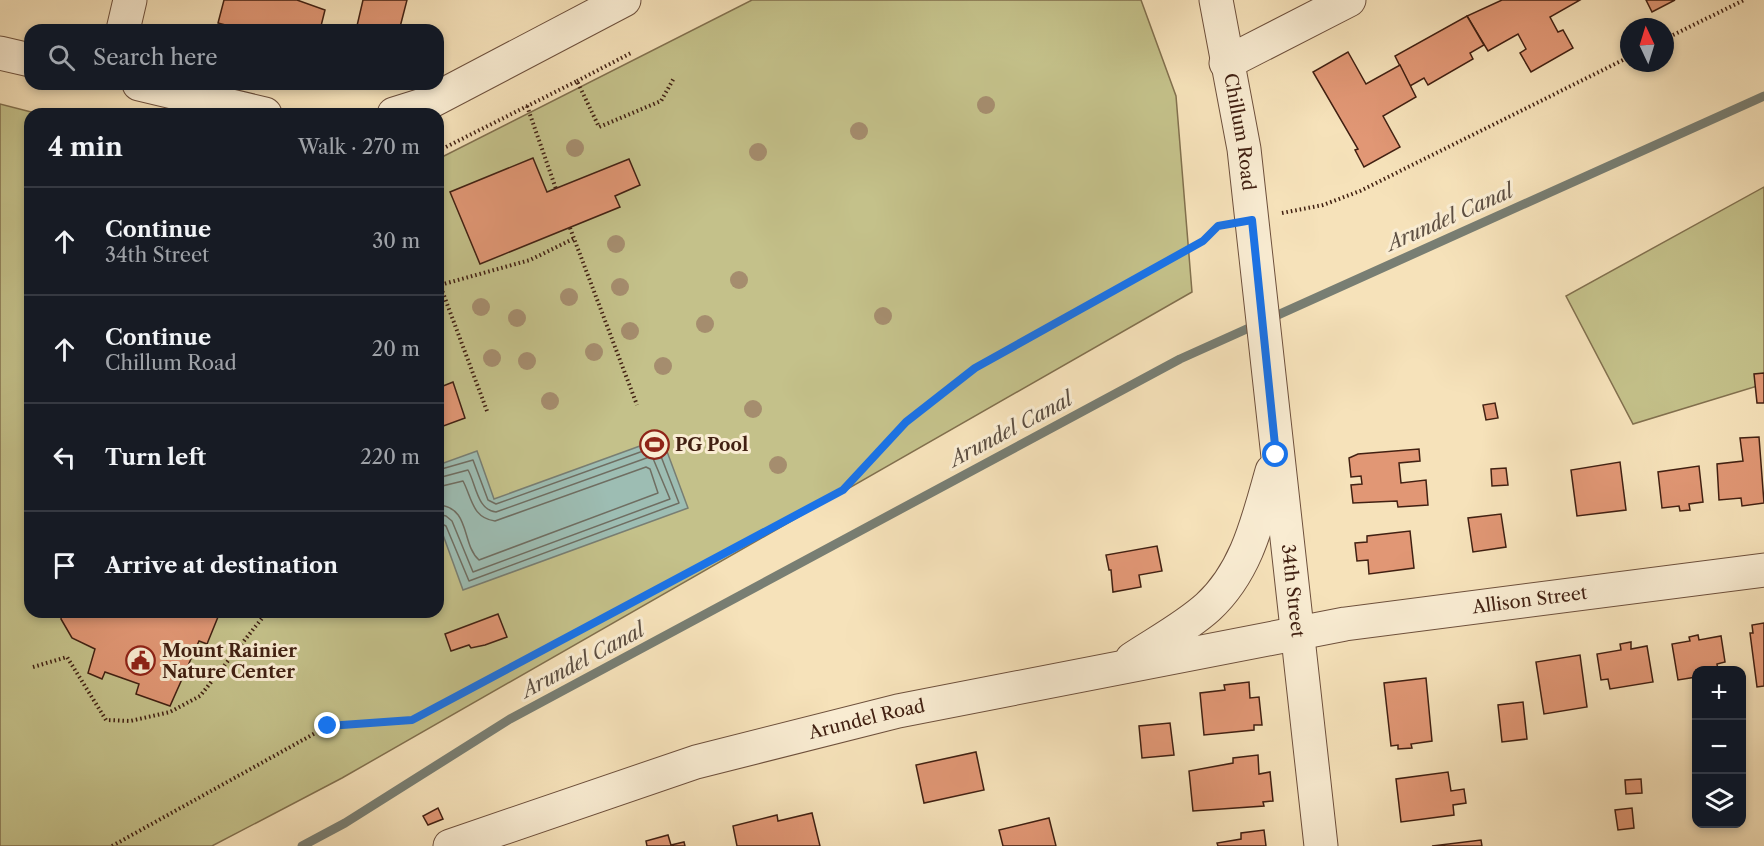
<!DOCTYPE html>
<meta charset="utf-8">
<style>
:root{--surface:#171b24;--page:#242831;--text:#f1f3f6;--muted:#9ea1a6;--line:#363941}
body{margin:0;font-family:"Libre Caslon Text",serif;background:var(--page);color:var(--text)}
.controls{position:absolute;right:18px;bottom:18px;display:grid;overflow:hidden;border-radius:12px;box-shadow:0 3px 9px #0003}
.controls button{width:54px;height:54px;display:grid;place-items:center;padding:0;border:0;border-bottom:2px solid var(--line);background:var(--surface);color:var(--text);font:30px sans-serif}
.compass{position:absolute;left:1620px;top:18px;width:54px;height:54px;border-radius:50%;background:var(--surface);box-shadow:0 3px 9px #0003;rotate:356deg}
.stop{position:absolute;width:18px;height:18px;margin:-14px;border:4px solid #1a73e8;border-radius:50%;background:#fff}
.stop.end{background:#1a73e8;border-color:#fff;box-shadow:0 2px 6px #0008}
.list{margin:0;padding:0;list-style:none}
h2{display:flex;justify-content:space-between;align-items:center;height:78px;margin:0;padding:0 24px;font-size:26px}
h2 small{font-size:20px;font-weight:400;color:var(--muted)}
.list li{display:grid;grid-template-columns:39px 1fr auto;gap:18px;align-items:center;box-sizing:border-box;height:108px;padding:0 24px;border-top:2px solid var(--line)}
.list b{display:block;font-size:22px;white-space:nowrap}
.list p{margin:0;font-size:20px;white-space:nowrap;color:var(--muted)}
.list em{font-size:20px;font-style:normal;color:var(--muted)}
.icon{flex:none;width:33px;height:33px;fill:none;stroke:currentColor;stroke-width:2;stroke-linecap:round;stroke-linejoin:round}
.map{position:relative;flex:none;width:1764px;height:846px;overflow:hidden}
.search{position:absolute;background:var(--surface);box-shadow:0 3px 9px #0003;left:24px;top:24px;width:420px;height:66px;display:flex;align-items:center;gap:15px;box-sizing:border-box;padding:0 21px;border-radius:18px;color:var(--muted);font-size:22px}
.panel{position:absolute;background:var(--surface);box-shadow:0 3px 9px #0003;left:24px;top:108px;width:420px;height:510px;border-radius:18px}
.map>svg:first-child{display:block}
</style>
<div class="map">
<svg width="1764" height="846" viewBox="0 0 1764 846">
<rect width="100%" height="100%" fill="#f6e2ba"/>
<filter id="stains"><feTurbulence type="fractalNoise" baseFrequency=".00333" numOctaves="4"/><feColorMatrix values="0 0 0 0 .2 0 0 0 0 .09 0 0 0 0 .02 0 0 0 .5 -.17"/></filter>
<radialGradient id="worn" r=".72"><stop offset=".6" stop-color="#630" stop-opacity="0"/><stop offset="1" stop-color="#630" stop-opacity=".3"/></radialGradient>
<!-- green -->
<g fill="#c4c18a" stroke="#82704e" stroke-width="1.5">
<path d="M752,0H1141L1176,96L1192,292L342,778L212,846H0V104L39,114H30V612H438V159Z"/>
<path d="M1764,187V384L1633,424L1566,296Z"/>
</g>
<!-- water -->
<path fill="#9dbdb3" stroke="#787e73" stroke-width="1.5" d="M662,438L688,508L463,590L438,521V465L477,451L494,499Z"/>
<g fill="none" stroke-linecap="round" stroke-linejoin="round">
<!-- shore -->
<g stroke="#6f6e62" stroke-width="1.5">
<path d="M438,470L473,460L488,500L496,504L657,446L679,503L469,581L446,526L438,522"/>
<path d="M438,478L468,470C476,484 477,510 496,512L652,456L670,499L473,572L452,521L446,516L438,514"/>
<path d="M438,487L463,481C472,498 472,518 495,521L646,467L650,469L658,493L479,560C461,544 471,507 438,505"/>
</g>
<!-- stream -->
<path stroke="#787e73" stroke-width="9" d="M302,846L345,823L510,719L1180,359L1764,96"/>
</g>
<!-- building -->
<g fill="#e19775" stroke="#412012" stroke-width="1.5">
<path d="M224,0H297L325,10L320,30H244L218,23Z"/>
<path d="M363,0H407L400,27L392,25L390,30H356Z"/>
<path d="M1502,0H1580L1550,17L1558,32L1563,30L1573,48L1531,72L1520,53L1526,49L1518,34L1488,51L1467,16Z"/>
<path d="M1646,0H1675L1652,12Z"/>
<path d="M1467,16L1484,45L1470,53L1473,59L1428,85L1424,78L1410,86L1395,56Z"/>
<path d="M1348,52L1366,84L1400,65L1416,97L1383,116L1400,147L1364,167L1355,150L1358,149L1313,72Z"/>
<path d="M533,158L547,192L629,159L640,185L615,196L620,207L480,264L450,192Z"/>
<path d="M1764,373V403H1757L1754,374Z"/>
<path d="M453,382L465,418L438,428V388Z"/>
<path d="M1495,403L1498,418L1486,420L1483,405Z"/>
<path d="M1759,437L1764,503L1742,506L1741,498L1719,500L1717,464L1743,461L1740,438Z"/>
<path d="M1419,449L1420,461L1399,463L1401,483L1426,480L1428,505L1398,507L1397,501L1353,503L1351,485L1362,484L1361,476L1351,477L1349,458L1358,454Z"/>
<path d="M1620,462L1626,510L1577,516L1571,470Z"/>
<path d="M1699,466L1703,502L1689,504L1690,510L1680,511L1679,506L1662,508L1658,472Z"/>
<path d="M1506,468L1508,485L1492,486L1491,469Z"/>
<path d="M1501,514L1506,547L1473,552L1468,518Z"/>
<path d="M1410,531L1414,568L1369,574L1368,560L1357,561L1355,543L1367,542V536Z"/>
<path d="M1157,546L1162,571L1139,575L1141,587L1113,592L1111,570H1109L1106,555Z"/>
<path d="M62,612H220L207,644L199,641L170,706L136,694L139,684L105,672L102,679L88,673L95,649L72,638L61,619Z"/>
<path d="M498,614L507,637L485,645L471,648L469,645L451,651L445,634Z"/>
<path d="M1764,623V686L1757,687L1750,633H1753L1752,625Z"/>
<path d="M1698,635L1699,640L1721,636L1725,662L1717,664L1718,670H1696V677L1678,680L1672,644L1690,641L1689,637Z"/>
<path d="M1631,642V649L1647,646L1653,682L1610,689L1608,679L1601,680L1597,654L1621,650L1620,644Z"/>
<path d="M1580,655L1587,707L1544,714L1536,662Z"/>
<path d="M1426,678L1432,741L1411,744L1412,748L1398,749V745L1391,746L1384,683Z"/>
<path d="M1249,682L1250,698L1259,697L1262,725H1254V730L1204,735L1200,693L1225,690L1224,685Z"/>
<path d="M1523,702L1527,739L1502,742L1498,705Z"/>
<path d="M1170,723L1174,755L1142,758L1139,726Z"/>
<path d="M976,752L984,790L924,803L916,765Z"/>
<path d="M1258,755L1259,774L1270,772L1273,801L1263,802L1264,806L1193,811L1189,771L1233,763V758Z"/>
<path d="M1448,772L1451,791L1464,789L1466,803L1453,805L1454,815L1401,822L1396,779Z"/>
<path d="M1641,779L1642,793L1626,794L1625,780Z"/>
<path d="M438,808L443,819L428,825L423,816Z"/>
<path d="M1632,808L1634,828L1618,830L1615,810Z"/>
<path d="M812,813L820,846H737L733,826L777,815L778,821Z"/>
<path d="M1049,818L1056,846H1003L999,830Z"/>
<path d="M1264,830L1266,846H1218L1217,843L1241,839V833Z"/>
<path d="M668,835L671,845L684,842L685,846H647L646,841Z"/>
<path d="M1481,840L1482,846H1432Z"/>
</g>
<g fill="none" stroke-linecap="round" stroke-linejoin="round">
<defs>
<g id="minor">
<path id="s1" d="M1216,0L1244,149L1321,846"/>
<path d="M123,30L130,0"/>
<path d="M0,53L30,60"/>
<path d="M1226,63L1349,0"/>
<path d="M139,84L265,114"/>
<path d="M394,114L426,104L624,0"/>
<path d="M1132,659C1156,643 1186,627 1208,607C1247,571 1258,520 1272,471"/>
<path id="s2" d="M450,846L696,762L898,711L1345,624L1764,570"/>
</g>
</defs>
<!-- minor casing -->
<use href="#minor" stroke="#6e503c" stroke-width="35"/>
<!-- path -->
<g stroke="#412012" stroke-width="4" stroke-dasharray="1.5 3" stroke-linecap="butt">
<path d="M1665,39L1744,0"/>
<path d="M577,81L631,53"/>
<path d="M527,106L556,189"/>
<path d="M438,151L577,81L599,127L661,101L674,78"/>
<path d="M1282,213L1323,205L1360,191L1629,57"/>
<path d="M570,228L637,405"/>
<path d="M487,411L440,285L530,260L575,238"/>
<path d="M33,667L67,657L106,720L130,721L170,712L200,696L267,612"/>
<path d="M112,846L328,726L412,720L843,490L906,422L975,368L1203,241L1219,226"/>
</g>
<!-- minor -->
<use href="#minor" stroke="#f9ecd2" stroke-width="33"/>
</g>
<!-- trees -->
<g fill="#a58d6e">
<circle cx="986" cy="105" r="9"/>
<circle cx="859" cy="131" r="9"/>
<circle cx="575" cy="148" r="9"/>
<circle cx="758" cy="152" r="9"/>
<circle cx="616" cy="244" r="9"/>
<circle cx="739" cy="280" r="9"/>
<circle cx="620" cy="287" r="9"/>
<circle cx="569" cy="297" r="9"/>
<circle cx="481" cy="307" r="9"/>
<circle cx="883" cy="316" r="9"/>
<circle cx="517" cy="318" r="9"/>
<circle cx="705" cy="324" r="9"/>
<circle cx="630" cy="331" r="9"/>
<circle cx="594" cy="352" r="9"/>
<circle cx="492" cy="358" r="9"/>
<circle cx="527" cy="361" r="9"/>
<circle cx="663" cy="366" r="9"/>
<circle cx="550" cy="401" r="9"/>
<circle cx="753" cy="409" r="9"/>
<circle cx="778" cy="465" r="9"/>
</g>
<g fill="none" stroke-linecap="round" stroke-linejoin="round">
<!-- route -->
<path stroke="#1a73e8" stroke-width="8" d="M328,726L412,720L843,490L906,422L975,368L1203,241L1218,226L1252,220L1276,455"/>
</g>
<!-- icons -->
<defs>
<symbol id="stadium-ring" viewBox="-11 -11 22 22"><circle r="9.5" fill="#f9ecd2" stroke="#8f2418" stroke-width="1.5"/><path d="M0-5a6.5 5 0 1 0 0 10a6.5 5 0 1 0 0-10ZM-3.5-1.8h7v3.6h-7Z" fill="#8f2418"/></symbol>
<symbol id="civic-ring" viewBox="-11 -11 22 22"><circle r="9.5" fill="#f9ecd2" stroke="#8f2418" stroke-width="1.5"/><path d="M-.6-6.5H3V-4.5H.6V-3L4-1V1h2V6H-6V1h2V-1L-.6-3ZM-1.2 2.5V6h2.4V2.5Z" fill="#8f2418"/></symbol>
</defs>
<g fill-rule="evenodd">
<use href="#stadium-ring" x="638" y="428" width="33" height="33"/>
<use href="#civic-ring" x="124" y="644" width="33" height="33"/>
</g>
<g text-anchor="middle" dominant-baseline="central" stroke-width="6" stroke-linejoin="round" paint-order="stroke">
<!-- street labels -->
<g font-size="18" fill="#412012" stroke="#f9ecd2">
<text stroke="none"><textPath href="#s1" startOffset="134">Chillum Road</textPath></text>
<text stroke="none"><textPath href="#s1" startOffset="596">34th Street</textPath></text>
<text stroke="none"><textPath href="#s2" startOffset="1110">Allison Street</textPath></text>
<text stroke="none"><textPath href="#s2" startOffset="436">Arundel Road</textPath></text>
</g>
<!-- poi labels -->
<g font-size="18" font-weight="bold" fill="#412012" stroke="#f9ecd2" text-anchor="start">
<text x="675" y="445">PG Pool</text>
<text x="162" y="651">Mount Rainier<tspan x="162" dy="21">Nature Center</tspan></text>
</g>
<!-- water labels -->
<g font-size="20" font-style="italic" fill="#5d4f42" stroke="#f9ecd2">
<text transform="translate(1450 217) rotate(-24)">Arundel Canal</text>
<text transform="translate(1011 429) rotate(-28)">Arundel Canal</text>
<text transform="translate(583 660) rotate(-28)">Arundel Canal</text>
</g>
</g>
<rect width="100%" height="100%" filter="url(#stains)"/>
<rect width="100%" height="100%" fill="url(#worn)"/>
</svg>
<div class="controls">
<button>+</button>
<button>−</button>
<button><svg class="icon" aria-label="layers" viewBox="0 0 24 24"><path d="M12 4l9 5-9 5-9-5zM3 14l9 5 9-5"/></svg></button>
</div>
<svg class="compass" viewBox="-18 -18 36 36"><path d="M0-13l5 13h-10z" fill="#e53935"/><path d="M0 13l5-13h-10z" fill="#9ea1a6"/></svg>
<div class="stop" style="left:1276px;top:455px"></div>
<div class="stop end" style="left:328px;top:726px"></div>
<div class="search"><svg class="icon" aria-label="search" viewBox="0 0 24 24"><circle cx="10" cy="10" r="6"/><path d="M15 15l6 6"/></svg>Search here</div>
<section class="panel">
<h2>4 min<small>Walk · 270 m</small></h2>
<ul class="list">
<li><svg class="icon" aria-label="ahead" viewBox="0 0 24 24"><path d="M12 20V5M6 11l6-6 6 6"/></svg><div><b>Continue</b><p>34th Street</p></div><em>30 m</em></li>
<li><svg class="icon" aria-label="ahead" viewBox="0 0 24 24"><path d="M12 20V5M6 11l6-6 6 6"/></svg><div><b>Continue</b><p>Chillum Road</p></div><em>20 m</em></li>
<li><svg class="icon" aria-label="left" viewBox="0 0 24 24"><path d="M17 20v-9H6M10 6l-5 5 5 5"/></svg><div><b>Turn left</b></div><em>220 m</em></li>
<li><svg class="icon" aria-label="arrive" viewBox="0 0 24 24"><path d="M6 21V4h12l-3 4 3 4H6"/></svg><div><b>Arrive at destination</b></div></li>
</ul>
</section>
</div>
